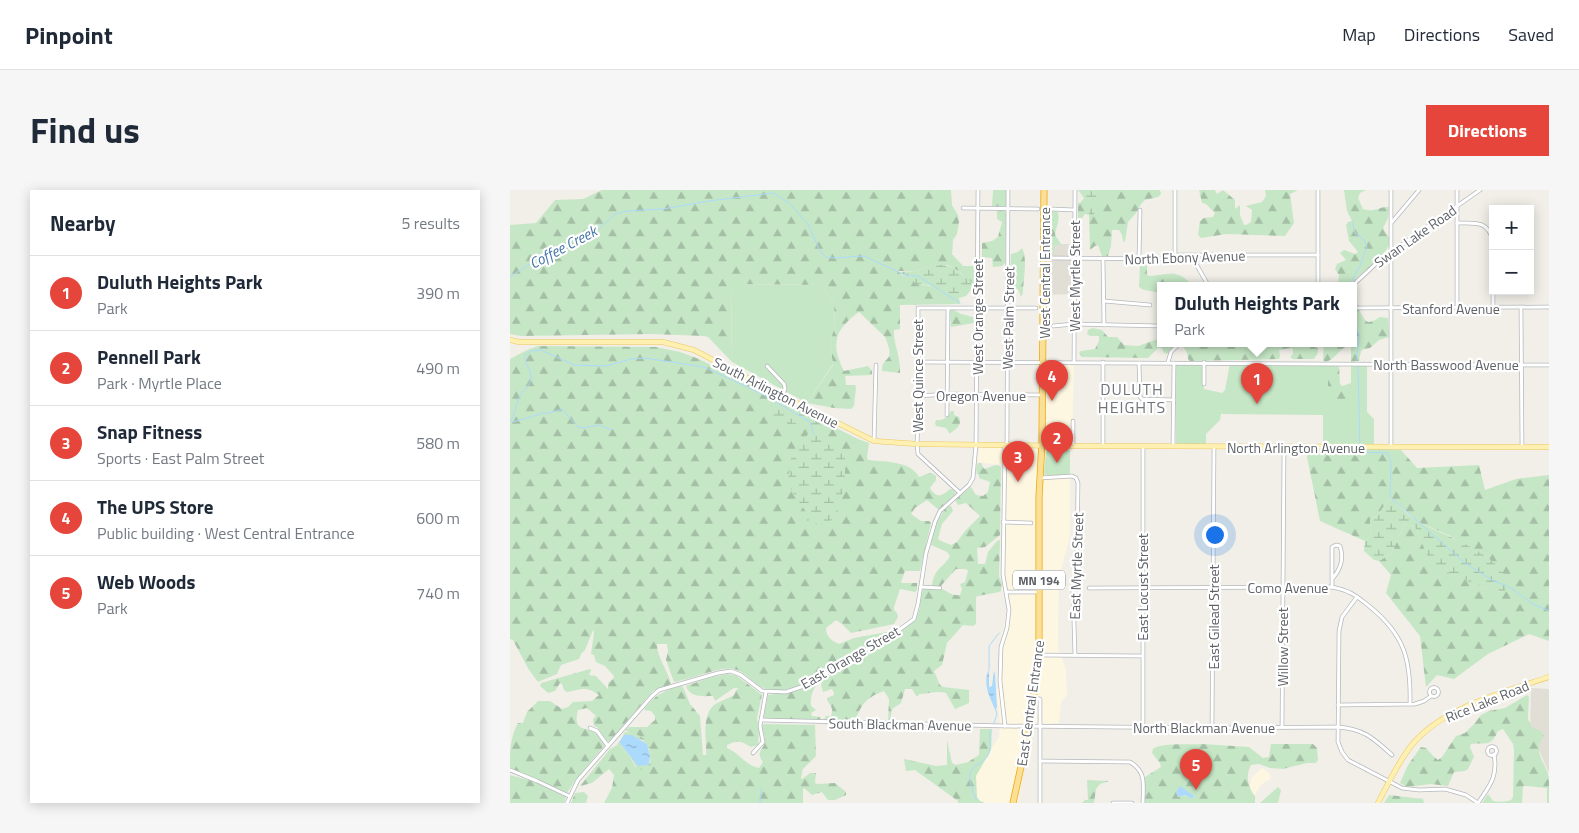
<!DOCTYPE html>
<meta charset="utf-8">
<style>
:root{--surface:#fff;--page:#f6f6f7;--text:#1f2937;--muted:#747a83;--line:#e0e1e3;--accent:#e5453a}
body{margin:0;font-family:"Titillium Web",sans-serif;background:var(--page);color:var(--text)}
.controls{position:absolute;right:15px;top:15px;display:grid;overflow:hidden;border-radius:0px;box-shadow:0 2px 12px #0003}
.controls button{width:45px;height:45px;display:grid;place-items:center;padding:0;border:0;border-bottom:1px solid var(--line);background:var(--surface);color:var(--text);font:25px sans-serif}
.you{position:absolute;left:704px;top:344px;width:18px;height:18px;margin:-12px;border:4px solid #fff;border-radius:50%;background:#1a73e8;box-shadow:0 0 0 8px #1a73e833}
.badge{display:grid;place-items:center;width:32px;height:32px;border-radius:50%;background:var(--accent);color:#fff;font-size:16px;font-weight:700}
.pin{position:absolute;translate:-50% -41px;filter:drop-shadow(0 1px 2px #0008)}
.pin::after{content:'';position:absolute;top:26px;width:18px;height:15px;background:inherit;clip-path:polygon(0 0,100% 0,50% 100%)}
.popup{position:absolute;left:647px;top:92px;width:200px;height:65px;box-sizing:border-box;display:grid;place-content:center;border-radius:0px;background:var(--surface);filter:drop-shadow(0 1px 4px #0005);font-size:16px;white-space:nowrap;color:var(--muted)}
.popup b{font-size:19px;color:var(--text)}
.popup::after{content:'';position:absolute;left:50%;top:100%;margin-left:-10px;border:10px solid transparent;border-top-color:var(--surface)}
.list{margin:0;padding:0;list-style:none}
h2{display:flex;justify-content:space-between;align-items:center;height:65px;margin:0;padding:0 20px;font-size:21px}
h2 small{font-size:16px;font-weight:400;color:var(--muted)}
.list li{display:grid;grid-template-columns:32px 1fr auto;gap:15px;align-items:center;box-sizing:border-box;height:75px;padding:0 20px;border-top:1px solid var(--line)}
.list b{display:block;font-size:19px;white-space:nowrap}
.list p{margin:0;font-size:16px;white-space:nowrap;color:var(--muted)}
.list em{font-size:16px;font-style:normal;color:var(--muted)}
.map{position:relative;flex:none;width:1039px;height:613px;overflow:hidden;border-radius:0px}
header{display:flex;align-items:center;gap:30px;box-sizing:border-box;height:70px;padding:0 25px;background:var(--surface);border-bottom:1px solid var(--line)}
header strong{font-size:24px}
nav{display:flex;gap:28px;margin-inline-start:auto;font-size:18px}
.intro{display:flex;align-items:center;justify-content:space-between;box-sizing:border-box;height:120px;padding:0 30px}
h1{margin:0;font-size:35px}
.button{padding:12px 22px;border-radius:0px;background:var(--accent);color:#fff;font-size:18px;font-weight:700}
main{display:flex;gap:30px;padding:0 30px}
aside{flex:1;background:var(--surface);border-radius:0px;box-shadow:0 2px 12px #0003}
.map>svg:first-child{display:block}
</style>
<header>
<strong>Pinpoint</strong>
<nav><a>Map</a><a>Directions</a><a>Saved</a></nav>
</header>
<div class="intro"><h1>Find us</h1><a class="button">Directions</a></div>
<main>
<aside>
<h2>Nearby<small>5 results</small></h2>
<ul class="list">
<li><span class="badge">1</span><div><b>Duluth Heights Park</b><p>Park</p></div><em>390 m</em></li>
<li><span class="badge">2</span><div><b>Pennell Park</b><p>Park · Myrtle Place</p></div><em>490 m</em></li>
<li><span class="badge">3</span><div><b>Snap Fitness</b><p>Sports · East Palm Street</p></div><em>580 m</em></li>
<li><span class="badge">4</span><div><b>The UPS Store</b><p>Public building · West Central Entrance</p></div><em>600 m</em></li>
<li><span class="badge">5</span><div><b>Web Woods</b><p>Park</p></div><em>740 m</em></li>
</ul>
</aside>
<div class="map">
<svg width="1039" height="613" viewBox="0 0 1039 613">
<defs>
<pattern id="forest-firs" width="22" height="20" patternUnits="userSpaceOnUse" patternTransform="scale(1.25)"><rect width="22" height="20" fill="#c6e7c6"/><path d="M5 1l3.5 6h-7zM16 11l3.5 6h-7z" fill="#a4bfa5"/></pattern>
<pattern id="wetland-marsh" width="20" height="14" patternUnits="userSpaceOnUse" patternTransform="scale(1.25)"><rect width="20" height="14" fill="#c6e7c6"/><path d="M1 5h8M5 5V1M11 12h8M15 12V8" fill="none" stroke="#a4bfa5"/></pattern>
<pattern id="water-ripples" width="26" height="14" patternUnits="userSpaceOnUse" patternTransform="scale(1.25)"><rect width="26" height="14" fill="#acdafd"/><path d="M2 4q2-2 4 0t4 0M15 11q2-2 4 0t4 0" fill="none" stroke="#8fb4d1"/></pattern>
</defs>
<rect width="100%" height="100%" fill="#f1efe8"/>
<!-- commercial -->
<g fill="#fdf6e0">
<path d="M541,174H564L562,254L536,252V177L538,175Z"/>
<path d="M469,257L537,258L534,283L560,285V347L549,387L548,458L556,479L557,505L551,512L549,533L522,534L508,613H476L462,610L463,586L489,547L490,531L487,509L491,445L493,441L497,418L491,395L492,275L467,272Z"/>
<path d="M752,578L758,582L761,586L760,589L752,594L746,602L745,606L740,600V594L742,587Z"/>
</g>
<!-- education -->
<g fill="#e1ded6">
<path d="M537,54H563V104L537,105Z"/>
<path d="M1021,498L1039,499V583L1020,540Z"/>
</g>
<!-- green -->
<g fill="#c6e7c6">
<path d="M221,94L311,95L324,114L325,136L320,152L323,174L297,213L222,172Z"/>
<path d="M720,173H818V213L841,214V174H857V222L864,229V255H813V225L711,224L710,230L696,244V254H668L666,253V175H690L692,177L694,199L712,203L715,200Z"/>
<path d="M539,260H560V285H535L534,283L536,262Z"/>
</g>
<!-- forest -->
<g fill="url(#forest-firs)" fill-rule="evenodd">
<path d="M92,0H441L442,15L448,25L449,32L447,44L443,50L442,64L453,76H463L464,81V95L449,81L437,75L415,77L407,81H388L392,85L402,87L411,95C426,94 437,106 448,114L390,115V139L384,140C383,153 391,167 390,183L372,181C372,164 387,175 375,147L349,122C325,139 320,154 334,181L358,176L362,181V185L336,186L335,187L336,195H345L346,198L344,216L341,219L324,218L297,213L323,175L320,152L325,136L324,114L311,95L221,94L222,172L198,147L194,146L142,144L11,146L0,144V35L26,33L45,10L73,9Z"/>
<path d="M483,0H497L496,16H482Z"/>
<path d="M568,0H650L651,4L648,7L635,10L631,14L626,23L618,32L615,52L613,51L612,45L609,40H602L601,56L598,66H592L588,55L585,56L580,60L579,25L575,24L572,28H568V13L571,12L574,8Z"/>
<path d="M689,0H705L707,4L713,0L725,10V19L730,15V25L734,35H736L741,32L742,20L736,16L752,12L756,6L755,0H788L780,4L784,33L775,46L716,44L691,48L688,45L690,31L694,28L703,27L705,23L696,14L692,13Z"/>
<path d="M834,0H856L850,3L848,8L853,19C865,23 869,16 879,17L878,28L873,38C875,43 880,46 880,52C879,63 848,86 839,95H828L829,85L825,79L827,74L836,70L830,63L834,60L845,64L848,62L839,51L836,35L838,32L842,31L837,21Z"/>
<path d="M539,16L541,17V21L548,22C550,31 546,37 545,45L551,54L545,55L543,65L540,66L538,63Z"/>
<path d="M494,20L496,23L495,73L492,76L483,77L482,68L472,67V53L482,51L488,47L492,32L487,29V22L488,21Z"/>
<path d="M512,58C518,69 513,91 513,103L511,107L508,99H501L500,95L501,64L508,62Z"/>
<path d="M631,74L637,75V84L639,86C656,85 669,78 681,95H651V104C644,100 634,102 629,97L630,75Z"/>
<path d="M442,119L451,124L463,127L464,133L441,137L440,121Z"/>
<path d="M843,120H849C856,132 856,136 870,127L878,128L879,147L869,150L860,158L854,159L851,161L849,171L841,172V155C829,157 826,170 815,172L813,170L814,153H843Z"/>
<path d="M582,138L592,140L598,147H607L614,155L628,156L651,148V153H666L657,164L654,163L652,158H648L638,168L572,167L569,163L571,161L585,159L589,151V146H580L577,144L578,140Z"/>
<path d="M675,153H799L800,156L808,158V163L804,169H783L780,167L783,164V159L780,158L769,160L770,167L769,169L680,171L678,169C678,162 675,160 672,154Z"/>
<path d="M28,156L146,157L170,162L189,169L348,249L359,253L357,267L358,270C375,272 401,271 409,287C415,285 420,280 426,286V290L420,298C426,309 433,306 440,299L444,300L445,304L429,320L417,310L405,318L401,324L411,331H419L421,333L410,381H395L391,392L392,393H407V400L405,402L390,399L384,417V420L387,423L388,427L384,434L341,443L332,434L326,430L316,438C316,447 322,451 329,454L344,448L377,442L380,443C363,454 345,464 327,474C308,485 287,501 264,501C247,501 239,483 224,479C211,476 179,490 164,492L156,470L158,461L157,454H147C147,468 158,480 161,494L143,501L100,551H96L87,537L84,536L83,529L86,526L77,518L68,520C62,544 77,535 88,545C91,547 93,551 95,555L66,589L57,603L0,578C0,560 0,548 8,533H13L17,522L28,511H40L52,519L58,517L63,512L82,511L89,505C76,496 72,499 57,502L54,500L52,494L50,493L45,501L38,503L30,496L31,493L80,479L81,480L79,485L86,486L98,499V493L103,489L104,486L95,476L86,472L84,465L81,464L84,442L83,440L75,460L71,464L69,469L51,475L47,484L28,492L19,480L3,450L0,449V169L17,160Z"/>
<path d="M818,173L829,174L830,194L832,196L841,193V214H818Z"/>
<path d="M441,221H444V225L449,227C453,236 445,239 440,244L436,238L426,236L425,233L426,230C433,231 438,227 441,221Z"/>
<path d="M795,257L891,260L907,278L969,275L975,300L1006,289L1039,285V451L1019,444L978,464L944,489L927,485L916,497L910,446L876,403L881,385L869,371L882,363L894,334L905,337C908,343 910,350 914,355C933,376 964,398 992,402L990,379L979,369L938,345L908,332L880,307L868,325L860,330L862,344L855,351L810,331Z"/>
<path d="M468,273H471L474,279L486,275L490,276L491,278L490,345L475,357L467,358L468,374H475L478,362L487,351L490,350L489,386L492,394L491,401L489,402L468,406L466,407V434L463,436L453,435L437,453L432,475L424,481L430,495L433,497L459,500V513L445,519L436,503C427,500 419,504 409,504L407,507L402,499H395L391,513L382,519L380,530L378,532L379,509L374,501C356,508 352,513 345,531L314,530L316,526H321C324,518 321,517 317,510V508L324,505V503L322,499L313,502L311,494L312,487C330,477 400,441 407,426C411,418 410,408 413,399C418,399 429,397 434,400C440,403 443,406 450,405L452,399L450,394L455,392L458,381L456,379H446L430,397L422,396C424,377 434,378 440,366L437,362L421,355C423,339 428,329 437,316H441L443,321L432,334L428,348L429,350L441,355L447,352L455,341L470,326L456,313L448,315L445,310L461,297L466,305L473,306L478,302L480,292L469,288V285L467,284L466,279Z"/>
<path d="M217,484L226,485L252,505L247,528L249,542L248,555L241,557C231,551 228,550 217,555V558C231,564 233,574 249,578L253,572C244,560 256,560 255,548C254,543 252,540 252,535L255,534L305,535L306,566L293,579L291,588L292,589L300,583H306L305,593L307,594L325,593L336,602V605L325,610H318L312,602L302,605L294,598L293,599V613H94L102,598L104,585L99,579L82,593L70,596L100,559L107,555L120,566L125,577L132,580L140,575C143,564 141,553 130,547C125,544 120,544 115,540L119,537H137L145,530V526L141,521L134,520C144,505 155,500 171,496L173,497L180,514L190,526L193,565H196C197,551 191,528 203,516C209,511 217,509 224,505L226,500L229,498H224L205,511L203,506C193,506 180,508 176,496L199,488Z"/>
<path d="M306,491L307,494C302,501 300,508 301,516L306,520L301,523L302,526L310,527L311,530L257,529L254,527L258,505L286,501Z"/>
<path d="M1017,505L1019,507L1018,529L1022,538L1032,541L1034,546C1021,563 1036,571 1039,588C1039,596 1039,605 1039,613H1037V598L1016,596H1013L1012,613H972L978,604L983,611C989,612 996,612 1001,610L1003,607L1004,560L1003,554L993,539L988,541C980,558 976,552 961,554L960,557L964,567C956,581 961,581 944,582L938,596L921,594L897,597L890,593L898,575L911,557L916,558L923,566L928,570L932,567L946,546L955,543L965,533L971,525L979,521L995,518Z"/>
<path d="M470,539H482L481,560L466,586L467,607L470,611L475,613H448V611L405,580L396,581L394,569L426,576L437,575V550L442,573L446,575L458,572L469,565Z"/>
<path d="M692,554L739,557L753,568L759,567L761,554H803L807,558L808,570L806,573H797L773,579L760,578L749,574L741,575C735,586 738,597 745,606V613H635V587L651,577L650,573L642,563L643,559C651,552 680,555 692,554ZM671,597L684,607L682,609L677,605L668,607L666,602L669,598Z"/>
<path d="M0,585L26,592L56,607L54,613H0Z"/>
<path d="M577,590L599,591L590,594L586,599L584,613H572L575,610H578Z"/>
<path d="M768,597L771,600L768,613H750Z"/>
<path d="M74,602L78,606L76,613H61L65,603Z"/>
<path d="M879,605L913,609L914,613H874Z"/>
</g>
<!-- wetland -->
<g fill="url(#wetland-marsh)">
<path d="M575,0H589L586,21L582,27L575,19Z"/>
<path d="M429,75C443,74 454,85 464,95V100L460,101L456,106L449,108L450,114H448L419,95L405,94L402,87L388,82L407,81L415,77Z"/>
<path d="M263,211H270L309,230L311,234L310,237L307,240C312,255 325,251 333,261C339,270 332,320 324,328C318,335 306,334 298,335L297,332L296,322L282,301L278,290L281,269L300,241C289,230 272,236 259,222Z"/>
<path d="M880,307C889,315 898,326 909,332C931,345 1000,366 997,398L993,402L985,401L961,393L950,386H943L920,372L905,337L894,334L882,363L869,371L864,370L854,361L855,351L862,344L860,330L868,325Z"/>
<path d="M115,542C135,544 145,555 141,575L132,580L127,579L120,566L107,555L110,550L109,552C114,560 121,564 125,572L140,573C141,552 134,548 114,545L111,548Z"/>
</g>
<!-- water -->
<g fill="url(#water-ripples)">
<path d="M479,480V497L482,496L484,481L485,484L487,518L485,519C480,508 472,492 479,480Z"/>
<path d="M114,545H122L137,554L140,566L139,575L128,576L109,552Z"/>
<path d="M670,596L683,605L684,607L682,609L676,605L668,607L666,602Z"/>
</g>
<g fill="none" stroke-linecap="round" stroke-linejoin="round">
<!-- stream -->
<g stroke="#acdafd" stroke-width="1">
<path d="M0,87L39,61L85,42L105,24L117,21L153,19L199,11L263,3L278,12L298,34L309,59L316,67L324,68L354,66L397,86H408L450,113"/>
<path d="M841,92L850,76L857,56L854,50L845,43L842,32"/>
<path d="M843,104L847,115"/>
<path d="M846,122L847,141L849,144L847,170"/>
<path d="M848,176L850,262L878,263L881,273L880,307L955,373L982,390L1001,398L1023,414L1039,421"/>
<path d="M0,232C6,225 5,214 10,206C13,200 20,196 21,189C22,180 14,174 15,166L21,161L31,160L64,175L96,176L121,169L135,168L194,177L250,203L300,232L304,244"/>
<path d="M2,232L27,225L31,223H39L52,219L68,237L72,238L89,235L102,240"/>
<path d="M479,480V456L489,443"/>
<path d="M484,533L487,524L485,518"/>
<path d="M467,610C463,605 463,600 461,595C454,571 477,578 480,559C482,552 477,547 481,540"/>
<path d="M250,613L251,598"/>
</g>
<defs>
<g id="minor">
<path d="M808,0V95"/>
<path d="M947,0V117"/>
<path d="M453,18L528,19"/>
<path d="M542,19L564,20"/>
<path d="M882,32L909,0"/>
<path d="M947,33C965,33 978,30 983,51"/>
<path d="M665,65V0"/>
<path d="M681,65L698,95"/>
<path d="M542,68L659,69L665,65H808"/>
<path d="M593,69L594,135"/>
<path d="M629,69L630,20"/>
<path d="M843,95L870,70L970,0"/>
<path d="M983,101V117"/>
<path d="M594,111L640,115"/>
<path d="M843,118L1039,117"/>
<path d="M1011,118L1012,257"/>
<path d="M543,136L564,134L651,136"/>
<path d="M408,172L1039,175"/>
<path d="M564,172L565,0"/>
<path d="M658,172L661,162L670,153"/>
<path d="M694,172V194"/>
<path d="M629,173L630,207L632,209L664,210"/>
<path d="M257,176L274,194L275,199L272,206"/>
<path d="M409,206L437,204L532,205"/>
<path d="M437,225L438,118"/>
<path d="M364,251L366,175"/>
<path d="M563,256V231"/>
<path d="M593,256V172"/>
<path d="M663,256L664,173"/>
<path d="M633,257V537"/>
<path d="M881,257V0"/>
<path d="M530,288L562,286L566,288L568,293L567,365L569,377L563,401L565,465"/>
<path d="M450,303L408,264L407,254L409,206L408,118H526"/>
<path d="M493,332L521,333"/>
<path d="M530,394H539"/>
<path d="M411,397L430,398"/>
<path d="M822,397V357L826,355L830,356C834,369 831,378 823,388"/>
<path d="M579,398L822,397C841,401 845,405 859,416C895,445 901,470 900,514"/>
<path d="M496,402H528"/>
<path d="M847,407L832,427L829,441L828,552L832,562L838,570L892,598L909,600L935,599L956,605L968,613"/>
<path d="M529,465L632,466"/>
<circle cx="924" cy="502" r="4.5"/>
<path d="M523,508L530,509V613"/>
<path d="M828,515L905,514L914,511L921,506"/>
<path d="M251,530L495,536L702,538L828,537C854,539 863,548 882,565"/>
<path d="M495,536L490,491L491,457L497,438L499,420L493,385L495,255L497,252L498,0"/>
<path d="M772,537L774,257"/>
<path d="M80,538L87,541L98,556"/>
<path d="M702,538L704,257"/>
<circle cx="982" cy="561" r="4.5"/>
<path d="M243,563L253,552L250,536L256,502"/>
<path d="M530,571L620,572C637,582 633,595 633,613"/>
<path d="M0,580L27,591L59,606"/>
<path d="M57,613L68,590L142,506L149,500L208,483L221,481L231,485L252,501L276,502L297,495L389,440L404,429L408,414L416,363L425,332L430,321L459,295L463,288L466,255L468,0"/>
<path d="M603,613H622"/>
<path d="M968,613C980,595 988,587 984,564"/>
</g>
<g id="major">
<path d="M0,150L9,152H153L184,160L245,192L364,251L407,254L563,256L1039,257"/>
<path d="M868,613C878,594 887,574 901,556C931,518 994,502 1039,487"/>
</g>
<path id="highway" d="M503,613L514,563L527,486L529,457V307L532,252L534,0"/>
</defs>
<!-- minor casing -->
<use href="#minor" stroke="#b5b8bc" stroke-width="4.5"/>
<!-- major casing -->
<use href="#major" stroke="#eec664" stroke-width="5.5"/>
<!-- highway casing -->
<use href="#highway" stroke="#f2a607" stroke-width="7"/>
<!-- minor -->
<use href="#minor" stroke="#fff" stroke-width="3"/>
<!-- major -->
<use href="#major" stroke="#fdf0b1" stroke-width="4.5"/>
<!-- highway -->
<use href="#highway" stroke="#fae096" stroke-width="5.5"/>
</g>
<g text-anchor="middle" dominant-baseline="central" stroke-width="4.5" stroke-linejoin="round" paint-order="stroke">
<!-- shield labels -->
<rect fill="#fff" stroke="#8f9295" stroke-width="1" x="503" y="380.5" width="52" height="19" rx="4"/>
<g font-size="12" font-weight="bold" fill="#5f6368">
<text x="529" y="390">MN 194</text>
</g>
<!-- street labels -->
<g font-size="14" fill="#5f6368" stroke="#fff">
<text transform="translate(905 46) rotate(-35)">Swan Lake Road</text>
<text transform="translate(675 67) rotate(-2)">North Ebony Avenue</text>
<text transform="translate(534 83) rotate(-90)">West Central Entrance</text>
<text transform="translate(564 86) rotate(-90)">West Myrtle Street</text>
<text x="941" y="118">Stanford Avenue</text>
<text transform="translate(467 127) rotate(-90)">West Orange Street</text>
<text transform="translate(498 128) rotate(-89)">West Palm Street</text>
<text x="936" y="174">North Basswood Avenue</text>
<text transform="translate(407 186) rotate(-90)">West Quince Street</text>
<text transform="translate(266 202) rotate(27)">South Arlington Avenue</text>
<text x="471" y="205">Oregon Avenue</text>
<text x="786" y="257">North Arlington Avenue</text>
<text transform="translate(566 376) rotate(-88)">East Myrtle Street</text>
<text transform="translate(632 397) rotate(-90)">East Locust Street</text>
<text x="778" y="397">Como Avenue</text>
<text transform="translate(703 427) rotate(-90)">East Gilead Street</text>
<text transform="translate(772 457) rotate(-90)">Willow Street</text>
<text transform="translate(340 467) rotate(-30)">East Orange Street</text>
<text transform="translate(977 511) rotate(-22)">Rice Lake Road</text>
<text transform="translate(520 513) rotate(-82)">East Central Entrance</text>
<text transform="translate(390 534) rotate(1)">South Blackman Avenue</text>
<text x="694" y="537">North Blackman Avenue</text>
</g>
<!-- water labels -->
<g font-size="15" font-style="italic" fill="#4475a7" stroke="#fff">
<text transform="translate(53 57) rotate(-28)">Coffee Creek</text>
</g>
<!-- quarter labels -->
<g font-size="16" letter-spacing="1" fill="#70757a" stroke="#fff">
<text x="622" y="199">DULUTH<tspan x="622" dy="18">HEIGHTS</tspan></text>
</g>
</g>
</svg>
<div class="controls">
<button>+</button>
<button>−</button>
</div>
<div class="you"></div>
<div class="pin badge" style="left:747px;top:214px">1</div>
<div class="popup"><b>Duluth Heights Park</b>Park</div>
<div class="pin badge" style="left:547px;top:273px">2</div>
<div class="pin badge" style="left:508px;top:292px">3</div>
<div class="pin badge" style="left:542px;top:211px">4</div>
<div class="pin badge" style="left:686px;top:600px">5</div>
</div>
</main>
